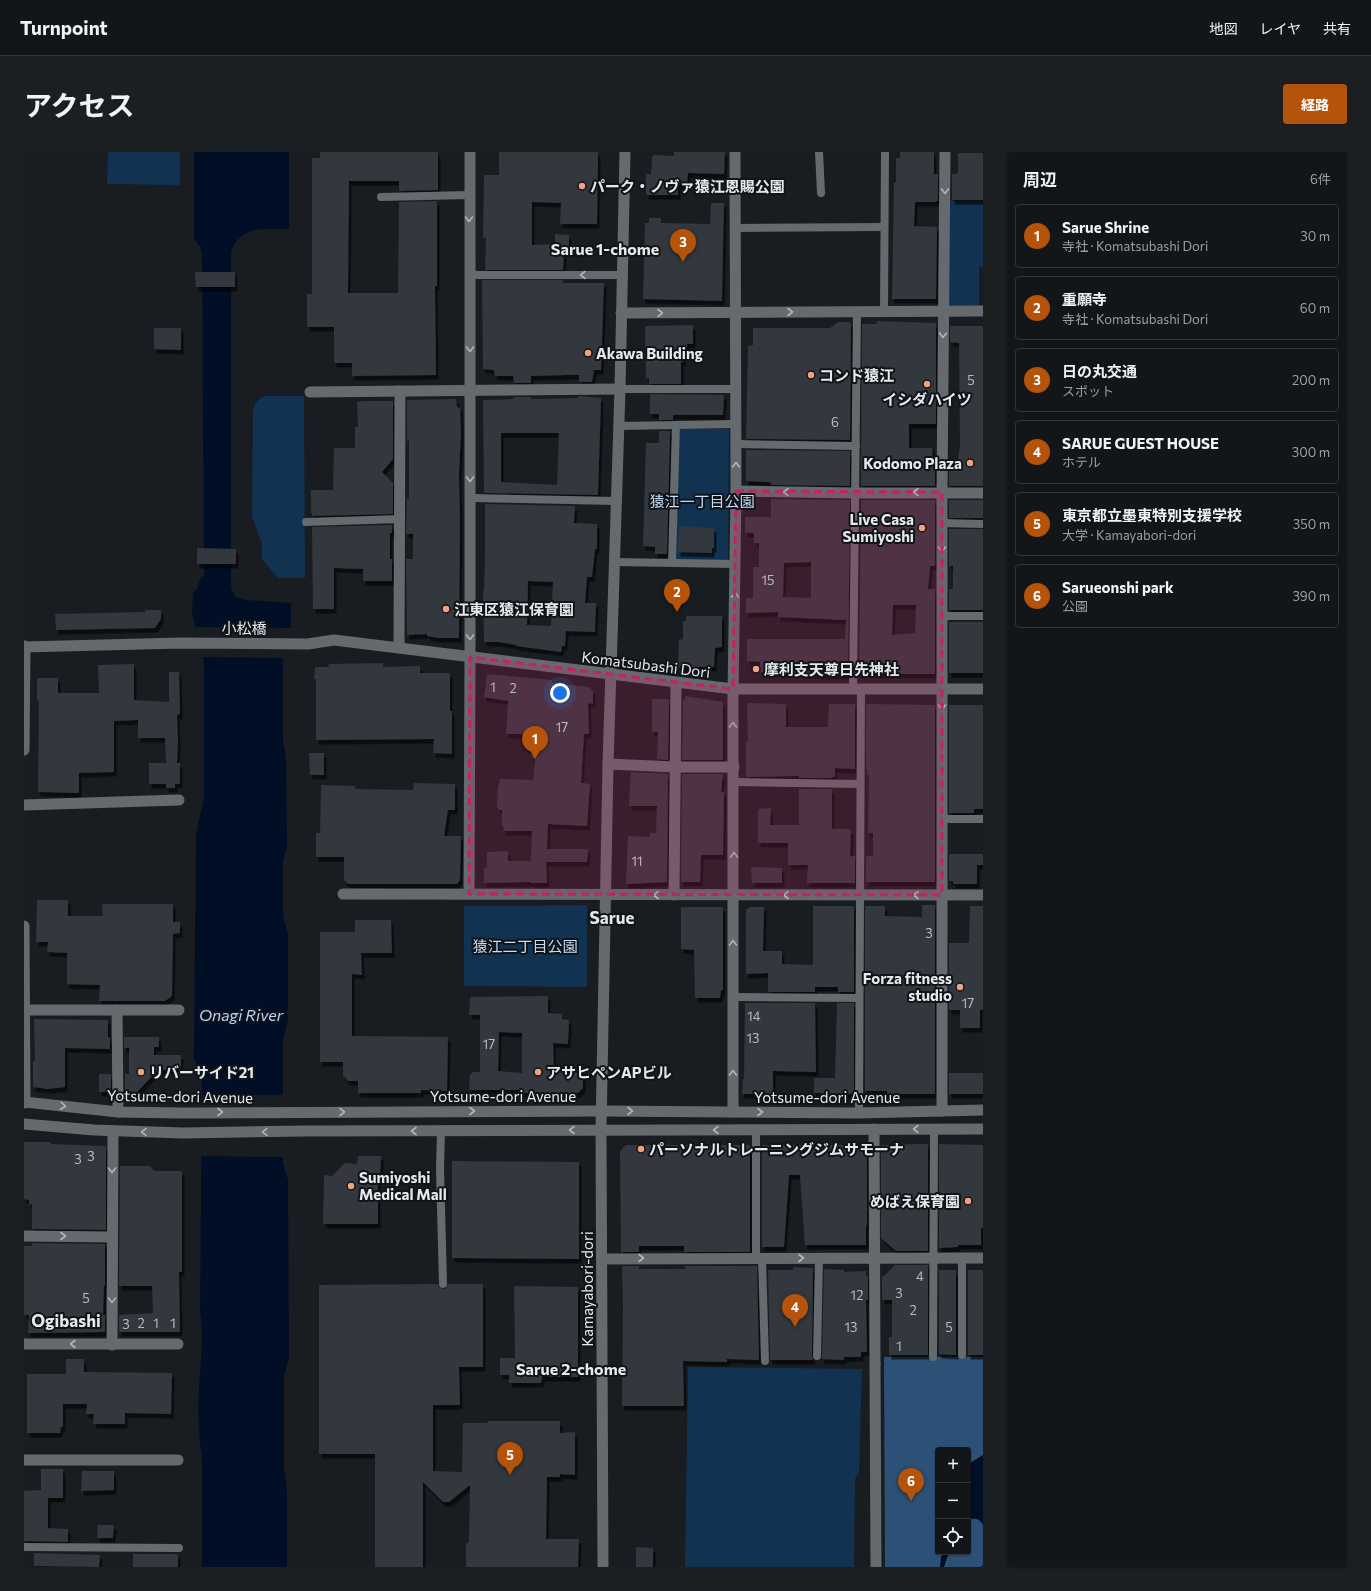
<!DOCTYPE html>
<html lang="ja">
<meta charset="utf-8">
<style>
:root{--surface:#131619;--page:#1c1f22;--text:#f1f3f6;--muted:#9d9fa2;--line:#323538;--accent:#b45309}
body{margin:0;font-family:Commissioner,"Noto Sans JP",sans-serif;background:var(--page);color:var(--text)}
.controls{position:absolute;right:12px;bottom:12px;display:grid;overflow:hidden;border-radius:4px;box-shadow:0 1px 3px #0004}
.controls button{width:36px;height:36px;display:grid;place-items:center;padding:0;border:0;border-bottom:1px solid var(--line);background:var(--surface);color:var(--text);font:20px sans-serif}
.you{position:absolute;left:536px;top:541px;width:14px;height:14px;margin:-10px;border:3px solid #fff;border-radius:50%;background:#1a73e8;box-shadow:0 0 0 6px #1a73e833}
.badge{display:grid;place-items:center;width:26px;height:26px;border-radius:50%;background:var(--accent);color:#fff;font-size:13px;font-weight:700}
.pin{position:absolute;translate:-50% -33px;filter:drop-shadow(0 1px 2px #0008)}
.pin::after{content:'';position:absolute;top:21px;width:14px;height:12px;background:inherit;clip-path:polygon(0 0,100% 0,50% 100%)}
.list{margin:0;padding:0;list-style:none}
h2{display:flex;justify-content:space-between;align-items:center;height:52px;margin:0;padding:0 16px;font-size:17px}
h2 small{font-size:13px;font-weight:400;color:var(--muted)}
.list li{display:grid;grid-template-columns:26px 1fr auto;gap:12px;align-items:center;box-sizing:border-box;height:64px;margin:0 8px 8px;padding:0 8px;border:1px solid var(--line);border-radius:4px}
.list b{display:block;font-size:15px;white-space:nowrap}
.list p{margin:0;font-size:13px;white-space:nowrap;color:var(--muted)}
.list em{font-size:13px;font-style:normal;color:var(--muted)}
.icon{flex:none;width:22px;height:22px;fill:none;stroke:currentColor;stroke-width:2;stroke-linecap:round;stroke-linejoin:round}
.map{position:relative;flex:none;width:959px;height:1415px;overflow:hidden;border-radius:4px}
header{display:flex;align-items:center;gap:24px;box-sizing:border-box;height:56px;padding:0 20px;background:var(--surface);border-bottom:1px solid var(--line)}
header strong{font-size:19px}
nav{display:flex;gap:22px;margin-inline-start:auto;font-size:14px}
.intro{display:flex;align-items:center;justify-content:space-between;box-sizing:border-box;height:96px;padding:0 24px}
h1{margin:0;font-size:28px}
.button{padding:10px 18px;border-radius:4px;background:var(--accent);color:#fff;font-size:14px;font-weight:700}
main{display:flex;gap:24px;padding:0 24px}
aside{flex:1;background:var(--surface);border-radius:4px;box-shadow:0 1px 3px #0004}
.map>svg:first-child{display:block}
</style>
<header>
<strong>Turnpoint</strong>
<nav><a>地図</a><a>レイヤ</a><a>共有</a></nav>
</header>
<div class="intro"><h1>アクセス</h1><a class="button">経路</a></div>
<main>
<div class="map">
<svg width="959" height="1415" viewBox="0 0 959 1415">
<defs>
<filter id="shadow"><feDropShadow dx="2.5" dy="4.5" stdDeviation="0" flood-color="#0009"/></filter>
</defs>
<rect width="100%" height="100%" fill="#191d21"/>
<!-- green -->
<g fill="#113251">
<path d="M84,0H156V33L83,32Z"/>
<path d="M920,49H959V115H955V159H920Z"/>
<path d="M240,244H280L281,426H254L238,407V391L228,365L229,260C230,252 233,248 240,244Z"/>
<path d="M654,277H705L704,408H651Z"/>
<path d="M563,753V835L440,834V754Z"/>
<path d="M664,1215L838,1217L835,1321L831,1327L830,1415H661Z"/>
</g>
<!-- forest -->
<path fill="#2d5176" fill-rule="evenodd" d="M860,1205H959V1415H861ZM914,1298H944V1400H914Z"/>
<!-- water -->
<g fill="#000e26">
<path d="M170,0H265V77C240,78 219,72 207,99V437L212,445L222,448L267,451V506H259V590L262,605L263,694L259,710V764L264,783V866L259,889V1011L264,1028L265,1205L260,1224V1316L263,1340V1415H178V1305C173,1278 174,1246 176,1219C178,1198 179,1180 176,1160L178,927L170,906L172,683L180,645V510L168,460L169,441L173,437L177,425L180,424L178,102L176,95L170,87Z"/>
<path d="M959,1303V1373C955,1366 951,1366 944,1368V1312Z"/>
<path d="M920,1400H925L920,1415H916L917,1405Z"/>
</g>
<!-- pier -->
<g fill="#191d21">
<path d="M170,475L269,476V506L176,505Z"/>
<path d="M175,943H261V1005L175,1004Z"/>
</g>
<!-- building -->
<g fill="#32373c" fill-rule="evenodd" filter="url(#shadow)">
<path d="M296,0H414V38L375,39V29H325L324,141H374L375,50L413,49V134H411L412,223L328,224V211H310V175H283V142H288V6H296Z"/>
<path d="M475,0H574L573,72H536L537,51L508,50V93L531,92V82L545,83V99H540L539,118H461L462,86H459L460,23H475Z"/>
<path d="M650,0H701L700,22L664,21L663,33H654V43H622V22H627L628,5L630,3L650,4Z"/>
<path d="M876,0H910V22H914V49H912V50H891L890,74L913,75L912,147H868L870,31L872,30V6H876Z"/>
<path d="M934,1H959V48H928V22H932L934,20Z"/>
<path d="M687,51H700L698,149L619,147L621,71H625V66H637V71L686,72Z"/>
<path d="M171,120H211V135H172Z"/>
<path d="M458,128H539V131H580L577,218H570L568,230H555V223H543L507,224V231H490L489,224H471L470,218L459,217Z"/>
<path d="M853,169L912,171V272H885V296H908L909,315H911V334H837L838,172H853Z"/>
<path d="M814,170H826V172H827L826,288L722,287L724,194L729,193V176H806Z"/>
<path d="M669,173V192H663V200L658,201L659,210H657V232H625V226H622L621,174Z"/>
<path d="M926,174H959V334H925V315H933L936,292L935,191L926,190Z"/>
<path d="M130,176H157V198L130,197Z"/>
<path d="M626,242L700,243L699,263H649V268H635V262H626Z"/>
<path d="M554,244L577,246L574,343L460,341L459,248L490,247V245H507V247L554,246ZM477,281H535L533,333L477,330Z"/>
<path d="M432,247L433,255L436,256L437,281L435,321L436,369L435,486H414L403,484V482L383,483L382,407H389V382H382L383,345L385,348V287L383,290V248Z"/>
<path d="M340,249H369V307L358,320L369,331V362L288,364V361H287V338H309L310,296H331V275H334L333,250Z"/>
<path d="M635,279H646L643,402H631V395L619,394L622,291H635Z"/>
<path d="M722,298L826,299V334L747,333V331L743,330L722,329Z"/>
<path d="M747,347L826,348L824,523H794V522L735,520L736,510L723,509V487H821L822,468L754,465V460L722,461V446H729V415H735V391H730V381H721V365H747ZM787,410V446L759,445L760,411Z"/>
<path d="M837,348H911V414H906L904,437H911V522H835ZM869,453H892L891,481L868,483Z"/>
<rect x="925" y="348" width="34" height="18"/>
<path d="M461,352L551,354L550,371L573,372V397H571L568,425H563L561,451H572L571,480L542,479L541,494H538L537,500L492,494V493L475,490H460L459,439H460L461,404ZM504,429L529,430L527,474L503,473Z"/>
<path d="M368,373V381H366V407H368V429H339V417L310,416V457H289L288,375Z"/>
<path d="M655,374L690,376V396H688V401L654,400Z"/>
<path d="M925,377H959V458H925V437H929V414H925Z"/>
<path d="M173,396L212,397V412H173Z"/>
<path d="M121,458H137V467L131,476L32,478L31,462L121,460Z"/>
<path d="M662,464H698V495L691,496L690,515H654L655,488L659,487V469H662Z"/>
<rect x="925" y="470" width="34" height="51"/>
<path d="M359,511V515L396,514V521H426V559H428V602L409,601L410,587L292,588V527H290L291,515H304L305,512Z"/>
<path d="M110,512V548L145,550V520H155L156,562L153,563L154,590L153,611H156V632H151V636H142V632H125V611H142L141,586H114V568L90,569V620L55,621V641L14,640L15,549L13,548V526H34V541H75L74,513Z"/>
<path d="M463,522L528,528V531L565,535L569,539V552L564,551L565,582H560L557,631L566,632L563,674L524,672L523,697H564L563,710H522L523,731H506V730L460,731V716H463V700L484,699V709H507L508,679H479L480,675L478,674V658H475L473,654L474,634L475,633L476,627L509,628L511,607L507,606L509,582H482L484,549L460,545Z"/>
<path d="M661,544L699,550V608H658L659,548H661Z"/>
<path d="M628,547H645L644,608L633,607L634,580H628Z"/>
<path d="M723,551L762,552V575H804L805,552H831V617L811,616V625H808V626H775V624L722,625V589H724Z"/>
<path d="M842,552L911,553V730H842V704H849V681H844L845,623H843V617H842Z"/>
<path d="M925,553H959V657H950V661H925Z"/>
<path d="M285,601H300V623H286Z"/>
<path d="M607,620L644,622L643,730L602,732L604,684L626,685V681H632L633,654H605Z"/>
<path d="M658,622H699L697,640H700L699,703H677L676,730H657Z"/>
<path d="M390,631L431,632V658H424L420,684H437L436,728L433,732H324L320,728V705H292V681H296L297,633L331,634V637L389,638Z"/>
<path d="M775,637H808V677H827L826,704H831V731H783L784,713H764V691H734V657L747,656L746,673H775Z"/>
<path d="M925,702H959V713H953V732H929V729H925Z"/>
<path d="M727,715L758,716V731H728Z"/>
<path d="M13,748H44V764H79L78,752H149V770H156V781L149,782L148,844L141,849H75L76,833L43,832V801L23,800L24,790H12Z"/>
<path d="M898,753H911V942H863V939H841V754H861V764L898,765Z"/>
<path d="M789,754H830V840H814V835H791V840H744V821L722,822V758L726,755H740L739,799H758V812L789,813Z"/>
<path d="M946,754H959V858H956V876H936V858H925V791H945Z"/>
<path d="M657,755H699V838H697L696,846H671L670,798L657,797Z"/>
<path d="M331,768H367L368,801H337L338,823L328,822V884L424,885L423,939L397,938V941H334V929H324L319,923V910H296V780H331Z"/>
<path d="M524,844V861L538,862V867L545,868L544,892L529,891L530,918H559V936L554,941H498V938H445L446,923H447L448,920H456V863H445L446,845ZM475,880L498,881V921L474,919Z"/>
<path d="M721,851H791L792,920L749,919V942H718L719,927H720Z"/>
<path d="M813,851H830V942L790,941V926H811Z"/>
<path d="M10,867L84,868V885H86V897L41,896V935L23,937L9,935V909H11Z"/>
<path d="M100,885H135V895H130V903H157V918H134L113,940L101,939V922H105V896H100Z"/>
<rect x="925" y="921" width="34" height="21"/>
<rect x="75" y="922" width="12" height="18"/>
<path d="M0,990H27V992L82,994V1078L8,1077V1052L5,1053V1048L0,1047Z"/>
<path d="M896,992H904V1099H872L857,1086V993Z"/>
<path d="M915,992L959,993V1076H957V1093H934V1095L915,1096Z"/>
<path d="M602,993H726V1100H660V1094H615V1100H597L596,999Z"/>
<path d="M738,993H843V1074L842,1072V1093H781L776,1023H765L760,1095H738Z"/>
<path d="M334,1004H357L356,1027H354V1072H299L300,1023L308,1024L321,1011L333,1012Z"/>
<path d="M428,1009L555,1010V1107L428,1106Z"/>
<path d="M96,1014H126L130,1019H158V1120H155L156,1180H95V1163L129,1161L128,1134H95Z"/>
<path d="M8,1091L81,1092V1134H80L79,1163H81V1180L4,1181L5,1163H0V1094H8Z"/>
<path d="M871,1113H904V1203H865V1185H868V1148H858V1124H860Z"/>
<path d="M598,1114H615V1117H661V1114H733L735,1208L703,1207V1210L659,1209L660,1254H598L599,1156Z"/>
<path d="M769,1115L789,1116L788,1204L789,1208H746L744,1118H769Z"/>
<path d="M800,1117L820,1118V1120L842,1119V1124H844V1148H842L843,1200H837V1205H820V1208L797,1207L798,1204Z"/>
<path d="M915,1118H932V1203L915,1202Z"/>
<rect x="944" y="1118" width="15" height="85"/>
<path d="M414,1132L415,1135L419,1137L422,1136L424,1132H459V1215H435L436,1253H409V1319L438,1320L439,1271H463L464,1269H536V1281L551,1280V1323L536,1322V1325H523L522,1387H555L554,1415H442V1392L445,1390L446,1333L425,1350H419L399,1330V1415H351V1302H295V1133Z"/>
<path d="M490,1134L554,1135V1225H518L517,1231H485V1223H476V1206H491Z"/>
<path d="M42,1207H60V1220L148,1221L147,1262L101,1261V1272H69L70,1262H62L63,1252H39V1275H37L36,1281H3V1222H42Z"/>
<path d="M17,1317H39V1346H24V1376L44,1377V1390L0,1389V1339L17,1338Z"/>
<path d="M58,1319H90V1338L57,1339Z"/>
<path d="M74,1373H90L89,1386H73Z"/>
<path d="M612,1395L629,1396V1415H612Z"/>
<path d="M10,1401L76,1403L75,1415L10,1414Z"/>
<rect x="109" y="1402" width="45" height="13"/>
</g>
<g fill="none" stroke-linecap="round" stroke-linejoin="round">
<!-- service -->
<g stroke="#656a6f" stroke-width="8">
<path d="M795,0L797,41"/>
<path d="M357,45L445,43"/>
<path d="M711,76L860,75"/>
<path d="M446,123H598"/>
<path d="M860,160L861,0"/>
<path d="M596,237H712"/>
<path d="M594,274L711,272"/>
<path d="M712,292L832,294"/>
<path d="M446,346L592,349"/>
<path d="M282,370L376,367"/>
<path d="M918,371L959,372"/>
<path d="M590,410L711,412"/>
<path d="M648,411L652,273"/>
<path d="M918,464H959"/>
<path d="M829,537L833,160"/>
<path d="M710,630L836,632"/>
<path d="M917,667H959"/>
<path d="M709,845L835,846"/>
<path d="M835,961L837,537"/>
<path d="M732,978V1106"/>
<path d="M417,979L416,1017L419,1132"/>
<path d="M738,1106L741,1209"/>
<path d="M938,1106V1203"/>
<path d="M793,1204L795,1106"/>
<path d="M909,1205L910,977"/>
<path d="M0,1395L155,1396"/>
</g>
<!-- pedestrian -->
<path stroke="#656a6f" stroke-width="11" d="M851,1212L852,1415"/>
<!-- minor -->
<g stroke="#656a6f" stroke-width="11">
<path d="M597,161L959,159"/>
<path d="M286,240L596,237"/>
<path d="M712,339L831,341H959"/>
<path d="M375,496L376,239"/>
<path d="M0,598L1,494"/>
<path d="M584,612L651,615H710"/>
<path d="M0,653L155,648"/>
<path d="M319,742L959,743"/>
<path d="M445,742L446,505V0"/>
<path d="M650,743L652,531"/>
<path d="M0,774L1,951"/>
<path d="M0,858H155"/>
<path d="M93,858L94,960"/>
<path d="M918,959V340L921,0"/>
<path d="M709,960V543L712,339L711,0"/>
<path d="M850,977L851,1212"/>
<path d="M0,1084L88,1085"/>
<path d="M578,1107L959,1106"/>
<path d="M0,1192H154"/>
<path d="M88,1193L89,979"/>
<path d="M0,1308H154"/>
</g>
<!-- tertiary -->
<g stroke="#656a6f" stroke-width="11">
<path d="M0,495L157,491L284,492L310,488L709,537H959"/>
<path d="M579,1415L577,978L584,612L596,237L601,0"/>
</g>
<!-- secondary -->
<g stroke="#656a6f" stroke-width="11">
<path d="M0,950L94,960L157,961L577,959L835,961L959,958"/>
<path d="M0,972L70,978L159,981L280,979L959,977"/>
</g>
</g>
<!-- one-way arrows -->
<defs><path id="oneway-chevron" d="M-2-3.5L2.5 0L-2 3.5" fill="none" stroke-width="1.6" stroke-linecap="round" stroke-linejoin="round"/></defs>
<g stroke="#b2b6ba">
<use href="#oneway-chevron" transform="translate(921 39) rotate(90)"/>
<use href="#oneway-chevron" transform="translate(445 67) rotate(90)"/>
<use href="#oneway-chevron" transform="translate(559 123) rotate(-180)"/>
<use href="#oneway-chevron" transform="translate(766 160)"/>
<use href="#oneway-chevron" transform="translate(636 161)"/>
<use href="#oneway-chevron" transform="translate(919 183) rotate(91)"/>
<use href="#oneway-chevron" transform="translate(446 197) rotate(90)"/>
<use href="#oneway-chevron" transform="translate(712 313) rotate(-90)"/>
<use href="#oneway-chevron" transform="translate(446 327) rotate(90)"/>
<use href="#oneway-chevron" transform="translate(762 340) rotate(-179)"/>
<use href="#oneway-chevron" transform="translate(892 340) rotate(180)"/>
<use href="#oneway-chevron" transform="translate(918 397) rotate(90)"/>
<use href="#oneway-chevron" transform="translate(711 443) rotate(-89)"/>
<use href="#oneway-chevron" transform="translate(446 485) rotate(90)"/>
<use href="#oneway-chevron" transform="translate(918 555) rotate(90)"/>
<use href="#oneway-chevron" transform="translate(709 573) rotate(-90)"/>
<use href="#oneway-chevron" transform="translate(710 703) rotate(-90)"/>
<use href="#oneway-chevron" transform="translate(632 743) rotate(-180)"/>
<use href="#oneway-chevron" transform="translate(762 743) rotate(-180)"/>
<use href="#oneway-chevron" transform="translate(892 743) rotate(180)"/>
<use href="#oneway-chevron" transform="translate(709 791) rotate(-90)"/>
<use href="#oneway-chevron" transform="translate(709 921) rotate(-90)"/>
<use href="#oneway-chevron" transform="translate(39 954) rotate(6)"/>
<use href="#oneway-chevron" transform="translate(448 959)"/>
<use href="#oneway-chevron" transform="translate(606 959)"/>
<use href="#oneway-chevron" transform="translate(196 960)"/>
<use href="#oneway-chevron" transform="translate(318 960)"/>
<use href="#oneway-chevron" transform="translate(736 960)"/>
<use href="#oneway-chevron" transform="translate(892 977) rotate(-180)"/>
<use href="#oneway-chevron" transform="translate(548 978) rotate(180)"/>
<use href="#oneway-chevron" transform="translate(692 978) rotate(180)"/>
<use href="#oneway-chevron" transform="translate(390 979) rotate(180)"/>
<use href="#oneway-chevron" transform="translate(120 980) rotate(-179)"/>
<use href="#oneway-chevron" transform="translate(241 980) rotate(179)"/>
<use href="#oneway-chevron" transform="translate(88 1018) rotate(90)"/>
<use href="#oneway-chevron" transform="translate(39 1084)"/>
<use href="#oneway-chevron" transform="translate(617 1106)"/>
<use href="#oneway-chevron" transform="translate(777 1106)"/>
<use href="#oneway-chevron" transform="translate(88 1148) rotate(90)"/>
<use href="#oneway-chevron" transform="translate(49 1192) rotate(-180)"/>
</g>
<!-- marked area -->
<path fill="#c42262" fill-opacity="0.2" stroke="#c42262" stroke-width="3" stroke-dasharray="8 5" stroke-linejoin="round" d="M712,339L918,340V743L445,742L446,505L709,537Z"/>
<!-- markers -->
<g fill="#f3a082" stroke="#101418" stroke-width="1.5">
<circle cx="558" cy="34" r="4"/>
<circle cx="564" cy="201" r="4"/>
<circle cx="787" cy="223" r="4"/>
<circle cx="903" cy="232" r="4"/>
<circle cx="946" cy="311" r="4"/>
<circle cx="898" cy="376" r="4"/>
<circle cx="422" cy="457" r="4"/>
<circle cx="732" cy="517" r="4"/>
<circle cx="936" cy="835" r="4"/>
<circle cx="117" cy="920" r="4"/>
<circle cx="514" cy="920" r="4"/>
<circle cx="617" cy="997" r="4"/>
<circle cx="327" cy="1034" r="4"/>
<circle cx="944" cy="1049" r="4"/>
</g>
<g text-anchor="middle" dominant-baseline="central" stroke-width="4" stroke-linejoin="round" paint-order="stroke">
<!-- number labels -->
<g font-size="13" fill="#b9bcc0">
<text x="947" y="228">5</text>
<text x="811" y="270">6</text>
<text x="744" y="428">15</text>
<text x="469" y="535">1</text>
<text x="489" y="536">2</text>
<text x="538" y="575">17</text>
<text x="613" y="709">11</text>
<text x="905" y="781">3</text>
<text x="944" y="851">17</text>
<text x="730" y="864">14</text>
<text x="729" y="886">13</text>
<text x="465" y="892">17</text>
<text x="67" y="1004">3</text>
<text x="54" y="1007">3</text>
<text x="896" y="1124">4</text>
<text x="875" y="1141">3</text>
<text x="833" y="1143">12</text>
<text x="62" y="1146">5</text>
<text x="889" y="1158">2</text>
<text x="117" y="1171">2</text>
<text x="132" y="1171">1</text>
<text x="149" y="1171">1</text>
<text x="102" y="1172">3</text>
<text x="827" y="1175">13</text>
<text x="925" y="1175">5</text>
<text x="875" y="1194">1</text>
</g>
<!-- poi labels -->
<g font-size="15" font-weight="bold" fill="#e6e9ec" stroke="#101418" text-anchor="start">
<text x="566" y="34">パーク・ノヴァ猿江恩賜公園</text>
<text x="572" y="201">Akawa Building</text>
<text x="795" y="223">コンド猿江</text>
<text x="903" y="247" text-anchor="middle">イシダハイツ</text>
<text x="938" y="311" text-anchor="end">Kodomo Plaza</text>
<text x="890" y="367" text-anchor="end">Live Casa<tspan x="890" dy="17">Sumiyoshi</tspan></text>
<text x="430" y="457">江東区猿江保育園</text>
<text x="740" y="517">摩利支天尊日先神社</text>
<text x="928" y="826" text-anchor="end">Forza fitness<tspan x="928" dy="17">studio</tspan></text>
<text x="125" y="920">リバーサイド21</text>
<text x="522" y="920">アサヒペンAPビル</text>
<text x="625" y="997">パーソナルトレーニングジムサモーナ</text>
<text x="335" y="1025">Sumiyoshi<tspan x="335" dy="17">Medical Mall</tspan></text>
<text x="936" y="1049" text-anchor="end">めばえ保育園</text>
</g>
<!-- park labels -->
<g font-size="15" fill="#c6ddf5" stroke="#101418">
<text x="678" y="349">猿江一丁目公園</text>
<text x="501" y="794">猿江二丁目公園</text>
</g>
<!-- street labels -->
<g font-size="15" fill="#e6e9ec" stroke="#101418">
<text x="220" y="476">小松橋</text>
<text transform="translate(622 512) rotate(7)">Komatsubashi Dori</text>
<text transform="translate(156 944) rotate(1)">Yotsume-dori Avenue</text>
<text x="479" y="944">Yotsume-dori Avenue</text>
<text x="803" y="945">Yotsume-dori Avenue</text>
<text transform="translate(563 1137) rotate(-90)">Kamayabori-dori</text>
</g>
<!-- neighbourhood labels -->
<g font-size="16" font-weight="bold" fill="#e6e9ec" stroke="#101418">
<text x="581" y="96">Sarue 1-chome</text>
<text x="547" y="1216">Sarue 2-chome</text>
</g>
<!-- water labels -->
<g font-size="16" font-style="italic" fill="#b2d4f9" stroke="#101418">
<text x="217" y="862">Onagi River</text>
</g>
<!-- quarter labels -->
<g font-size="17" font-weight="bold" fill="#e6e9ec" stroke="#101418">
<text x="588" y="765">Sarue</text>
<text x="42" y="1168">Ogibashi</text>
</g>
</g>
</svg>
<div class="controls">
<button>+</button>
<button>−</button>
<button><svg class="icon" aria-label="locate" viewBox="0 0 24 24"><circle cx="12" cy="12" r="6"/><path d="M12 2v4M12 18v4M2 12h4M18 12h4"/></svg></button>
</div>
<div class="you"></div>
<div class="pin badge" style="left:511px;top:607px">1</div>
<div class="pin badge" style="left:653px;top:460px">2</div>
<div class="pin badge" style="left:659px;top:110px">3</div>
<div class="pin badge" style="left:771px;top:1175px">4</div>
<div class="pin badge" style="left:486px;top:1323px">5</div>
<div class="pin badge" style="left:887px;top:1349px">6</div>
</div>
<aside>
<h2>周辺<small>6件</small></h2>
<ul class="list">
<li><span class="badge">1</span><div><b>Sarue Shrine</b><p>寺社 · Komatsubashi Dori</p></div><em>30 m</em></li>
<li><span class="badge">2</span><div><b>重願寺</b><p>寺社 · Komatsubashi Dori</p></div><em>60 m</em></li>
<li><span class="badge">3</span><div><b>日の丸交通</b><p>スポット</p></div><em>200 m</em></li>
<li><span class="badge">4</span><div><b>SARUE GUEST HOUSE</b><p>ホテル</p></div><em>300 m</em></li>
<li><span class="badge">5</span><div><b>東京都立墨東特別支援学校</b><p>大学 · Kamayabori-dori</p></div><em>350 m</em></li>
<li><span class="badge">6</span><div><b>Sarueonshi park</b><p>公園</p></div><em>390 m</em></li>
</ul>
</aside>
</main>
